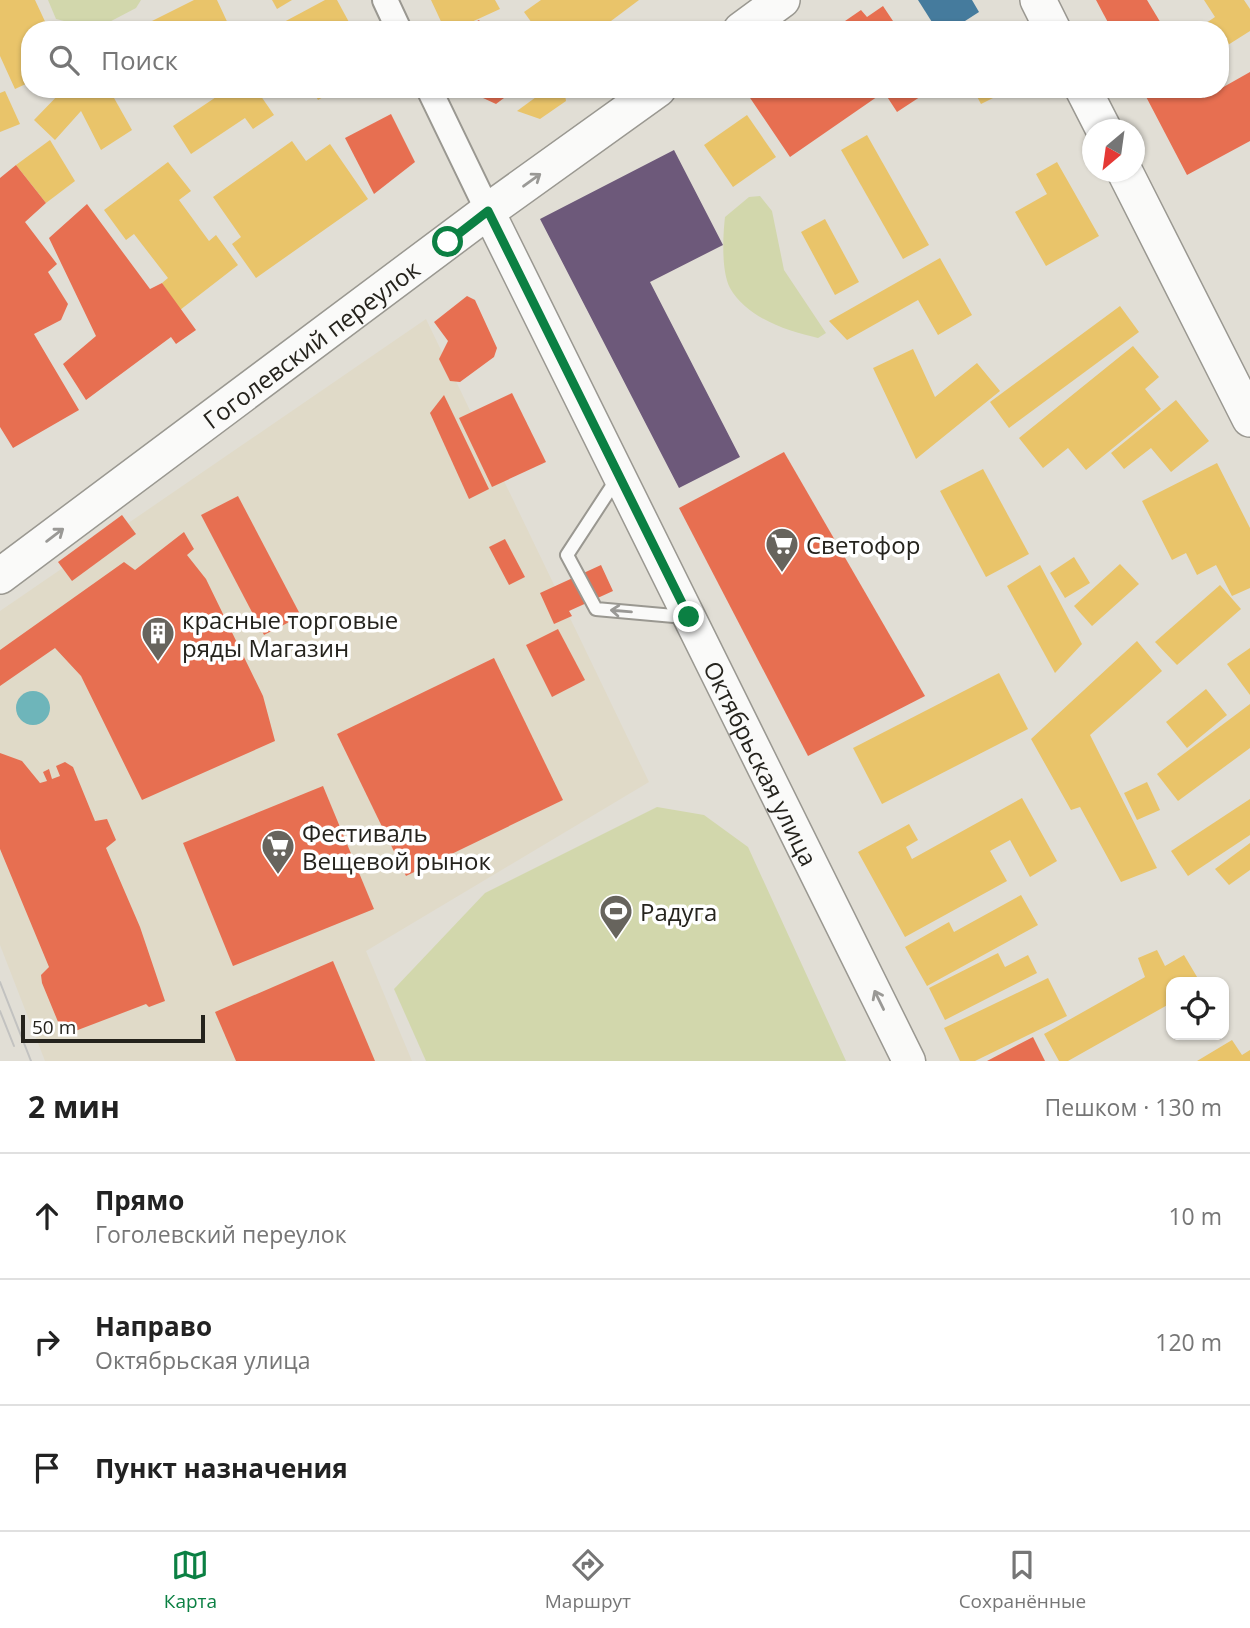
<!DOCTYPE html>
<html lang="ru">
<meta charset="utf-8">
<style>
:root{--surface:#fff;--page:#f2f2f2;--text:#222;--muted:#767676;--line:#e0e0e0;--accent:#0b8043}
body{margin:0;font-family:"Open Sans",sans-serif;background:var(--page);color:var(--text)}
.controls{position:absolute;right:21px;bottom:21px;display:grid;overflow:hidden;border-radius:14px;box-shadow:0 2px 5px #0004}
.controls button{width:63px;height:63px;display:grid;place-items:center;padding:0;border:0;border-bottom:2px solid var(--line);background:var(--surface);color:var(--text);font:35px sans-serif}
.compass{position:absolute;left:1082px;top:119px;width:63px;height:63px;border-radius:50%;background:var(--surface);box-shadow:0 2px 5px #0004;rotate:209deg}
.scale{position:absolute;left:21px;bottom:18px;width:184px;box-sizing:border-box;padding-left:7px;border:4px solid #25231d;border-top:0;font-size:19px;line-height:24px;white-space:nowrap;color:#25231d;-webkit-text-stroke:5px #fff;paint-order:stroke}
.stop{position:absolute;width:21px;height:21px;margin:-16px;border:5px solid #0b8043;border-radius:50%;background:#fff}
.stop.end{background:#0b8043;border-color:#fff;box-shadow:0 2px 7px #0008}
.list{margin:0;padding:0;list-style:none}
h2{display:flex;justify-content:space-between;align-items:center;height:91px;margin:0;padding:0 28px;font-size:30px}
h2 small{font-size:23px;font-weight:400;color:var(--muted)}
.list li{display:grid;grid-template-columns:46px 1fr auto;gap:21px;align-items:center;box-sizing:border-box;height:126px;padding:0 28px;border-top:2px solid var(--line)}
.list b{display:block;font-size:26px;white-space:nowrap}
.list p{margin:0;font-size:23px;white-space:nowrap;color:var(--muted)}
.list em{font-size:23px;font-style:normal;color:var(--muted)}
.icon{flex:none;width:38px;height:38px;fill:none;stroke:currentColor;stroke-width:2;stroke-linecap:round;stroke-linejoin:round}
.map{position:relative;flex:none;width:1250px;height:1061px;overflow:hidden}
.search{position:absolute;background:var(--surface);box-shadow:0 2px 5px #0004;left:21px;right:21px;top:21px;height:77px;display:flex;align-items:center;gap:18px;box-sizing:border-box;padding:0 24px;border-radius:28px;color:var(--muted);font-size:26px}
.sheet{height:469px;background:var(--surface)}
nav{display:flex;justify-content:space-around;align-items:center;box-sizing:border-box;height:98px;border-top:2px solid var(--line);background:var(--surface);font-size:19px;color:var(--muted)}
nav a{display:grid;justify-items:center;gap:4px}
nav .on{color:var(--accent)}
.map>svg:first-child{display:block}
</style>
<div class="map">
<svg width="1250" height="1061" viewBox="0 0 1250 1061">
<rect width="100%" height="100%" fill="#e1ded5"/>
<!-- built -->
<path fill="#e0dac8" d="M426,319L649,782L366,951L412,1061H45L0,945V611Z"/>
<!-- green -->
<g fill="#d2d7ac">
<path d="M48,0H141L136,8L96,29L56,19Z"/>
<path d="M760,196L772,211L784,270L826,333L818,338C787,331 747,318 730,288C721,271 723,235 725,217L749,197Z"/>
<path d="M657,807L704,815L748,847L846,1061H426L394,989L485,893Z"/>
</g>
<!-- water -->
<circle fill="#6eb5ba" cx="33" cy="708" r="17"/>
<!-- homes -->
<g fill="#e9c46a">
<path d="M0,0H35L49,30H30V82L15,89L0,56Z"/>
<path d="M194,0H217L231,30H134Z"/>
<path d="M272,0H292L277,9Z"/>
<path d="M325,0H337L350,24L339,30H269Z"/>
<path d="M431,0H495L500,9L454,30H445Z"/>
<path d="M541,0H639L599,30H537L524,12Z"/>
<path d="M1204,0H1244L1250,9V31L1220,50V30H1196L1215,17Z"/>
<path d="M64,89H109L132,130L101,150L81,111L55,140L34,120Z"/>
<path d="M228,89H256L274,115L253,129L245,118L191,154L173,126Z"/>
<path d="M312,89H337L318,100Z"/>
<path d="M547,89H564L566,101L540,119L517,111Z"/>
<path d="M973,89H1011L981,104Z"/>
<path d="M5,91L20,124L0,132V93Z"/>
<path d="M747,115L776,157L733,187L704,145Z"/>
<path d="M867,135L929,245L903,259L841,150Z"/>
<path d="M50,140L75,181L46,203L16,165Z"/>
<path d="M292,141L306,161L330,144L368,199L256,278L232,244L241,237L213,197Z"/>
<path d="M168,162L191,191L179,200L209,241L216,235L238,265L180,310L162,283L168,278L134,234L126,240L104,210Z"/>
<path d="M1057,162L1099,236L1046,266L1015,212L1047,194L1036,174Z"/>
<path d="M825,219L859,282L835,295L801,232Z"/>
<path d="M940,258L972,315L938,335L918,300L847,340L829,321Z"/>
<path d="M1120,306L1139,332L1009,428L990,402Z"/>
<path d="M1133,346L1159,377L1145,389L1161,409L1086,470L1068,448L1043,468L1019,438Z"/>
<path d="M913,349L935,397L977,363L1000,391L916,459L873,368Z"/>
<path d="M1176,400L1209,441L1171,472L1151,448L1124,469L1111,453Z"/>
<path d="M1217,463L1250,528V588L1232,596L1216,565L1197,575L1186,553L1172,560L1142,501Z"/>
<path d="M983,469L1029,554L986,577L940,491Z"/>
<path d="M1074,557L1090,583L1065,598L1050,573Z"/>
<path d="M1120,564L1139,584L1092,626L1074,606Z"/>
<path d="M1040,565L1082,644L1055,673L1007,586Z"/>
<path d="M1220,585L1241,609L1177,665L1155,642Z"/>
<path d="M1137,641L1162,671L1090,735L1157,868L1121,882L1080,807L1071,810L1031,739Z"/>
<path d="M1250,648V695L1227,664Z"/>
<path d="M999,673L1028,729L882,804L853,748Z"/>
<path d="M1206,689L1227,715L1187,748L1166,722Z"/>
<path d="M1250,704V748L1178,801L1157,774Z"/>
<path d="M1147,782L1160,810L1137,820L1124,793Z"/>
<path d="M1022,798L1057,861L1030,877L1010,840L990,851L1007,881L905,937L858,852L909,824L918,840L906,847L912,859Z"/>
<path d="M1250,799V835L1188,876L1171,851Z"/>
<path d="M1250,843V870L1229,885L1215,869Z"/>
<path d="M1021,895L1038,925L927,986L905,947L949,922L954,932Z"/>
<path d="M1157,950L1165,966L1184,955L1200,982H1171V1003L1068,1061H1059L1044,1034L1145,977L1138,958Z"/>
<path d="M998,953L1005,967L1028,955L1037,973L945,1020L929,988Z"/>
<path d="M1048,978L1067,1016L975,1061H960L944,1028Z"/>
<path d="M1232,1040L1242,1055L1250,1050V1061H1197Z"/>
</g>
<!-- shops -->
<g fill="#e76f51">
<path d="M1096,0H1147L1165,30H1112Z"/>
<path d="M883,6L899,30H832L861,10L867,17Z"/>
<path d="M479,20L486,30H460Z"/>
<path d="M1250,72V141L1187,175L1142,89H1199L1204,98Z"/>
<path d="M479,89H516L496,104L483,98Z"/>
<path d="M744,89H932L897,112L884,92L790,157Z"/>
<path d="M391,114L415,162L374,194L345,138Z"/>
<path d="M16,165L46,203L25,222L57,264L48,272L68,304L61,320L34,334L79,410L13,448L0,427V178Z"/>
<path d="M87,204L150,289L162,283L196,330L176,344L171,337L86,400L63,364L96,336L49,238Z"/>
<path d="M467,296L475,300L497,348L494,357L460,382L450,381L439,359L448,341L434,322Z"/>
<path d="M512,393L546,462L492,487L459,418Z"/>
<path d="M444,395L489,489L469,499L430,413Z"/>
<path d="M784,452L925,696L808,756L679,508Z"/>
<path d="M238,496L301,616L264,635L201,515Z"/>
<path d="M122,515L136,534L72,581L58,562Z"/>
<path d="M184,532L194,549L187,555L206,579L263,696L275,741L142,800L81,676L55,648L0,686V650L124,562L135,570Z"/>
<path d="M505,539L525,577L509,585L489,547Z"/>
<path d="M601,565L613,591L569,611L572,616L554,624L540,593Z"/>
<path d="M558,629L585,680L552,697L526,645Z"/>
<path d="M494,658L563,800L406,876L337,734Z"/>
<path d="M0,753L22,761L40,783L47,781L43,772L49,769L52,779L60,776L56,766L65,762L73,767L95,821L107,819L116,840L106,848L140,927L165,1001L149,1007L146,1004L70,1033L61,1029L42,983L41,975L49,967L0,849Z"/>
<path d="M323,786L374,909L233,966L183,843Z"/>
<path d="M333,961L375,1061H236L215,1012Z"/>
<path d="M1033,1037L1045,1061H987Z"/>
</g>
<!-- offices -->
<path fill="#6d597a" d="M674,150L723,245L650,282L740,457L679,488L540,219Z"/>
<!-- public -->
<path fill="#457b9d" d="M918,0H972L979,12L951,30H937Z"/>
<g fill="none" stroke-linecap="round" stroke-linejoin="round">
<defs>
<path id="service" d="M618,477L567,555L596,609L685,617"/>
<g id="minor">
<path d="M385,0L399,30"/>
<path d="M429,89L488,211"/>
</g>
<g id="tertiary">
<path id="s1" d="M488,211L909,1061"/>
</g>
<g id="secondary">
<path d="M1038,0L1053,30"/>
<path d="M741,30L782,0"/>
<path d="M1083,89L1104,130"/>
<path d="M1125,172L1250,419"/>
<path id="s2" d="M0,576L488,211L658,89"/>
</g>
</defs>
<!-- service casing -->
<use href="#service" stroke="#9a9891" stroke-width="16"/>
<!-- minor casing -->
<use href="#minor" stroke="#9a9891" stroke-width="28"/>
<!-- tertiary casing -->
<use href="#tertiary" stroke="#9a9891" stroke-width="35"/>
<!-- secondary casing -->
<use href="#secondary" stroke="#9a9891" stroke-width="38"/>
<!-- service -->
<use href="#service" stroke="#fafaf9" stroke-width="12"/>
<!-- minor -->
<use href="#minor" stroke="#fafaf9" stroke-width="24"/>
<!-- tertiary -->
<use href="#tertiary" stroke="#fafaf9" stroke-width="32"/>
<!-- secondary -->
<use href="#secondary" stroke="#fafaf9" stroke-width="35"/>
<!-- tram -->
<g stroke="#c2c2c0" stroke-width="2">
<path d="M0,982L31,1061"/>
<path d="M0,1011L14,1046"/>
</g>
</g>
<!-- one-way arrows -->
<defs><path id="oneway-shaft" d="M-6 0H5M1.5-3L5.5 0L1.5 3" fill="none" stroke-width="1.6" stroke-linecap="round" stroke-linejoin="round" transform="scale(1.75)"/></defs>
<g stroke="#9a9996">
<use href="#oneway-shaft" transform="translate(532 180) rotate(-36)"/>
<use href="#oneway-shaft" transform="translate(55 535) rotate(-37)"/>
<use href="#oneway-shaft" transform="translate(621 611) rotate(-175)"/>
<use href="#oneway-shaft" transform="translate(879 1000) rotate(-116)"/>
</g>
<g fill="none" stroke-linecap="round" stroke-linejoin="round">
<!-- route -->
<path stroke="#0b8043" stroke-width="9" d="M448,242L488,211L689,617"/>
</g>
<!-- icons -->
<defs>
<symbol id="supermarket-pin" viewBox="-11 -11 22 30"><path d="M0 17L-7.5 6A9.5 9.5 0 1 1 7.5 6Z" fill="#67645d" stroke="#fff"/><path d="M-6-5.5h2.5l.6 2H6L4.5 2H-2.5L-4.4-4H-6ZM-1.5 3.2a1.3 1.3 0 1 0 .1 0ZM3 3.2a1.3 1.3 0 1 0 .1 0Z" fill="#fff"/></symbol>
<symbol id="building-pin" viewBox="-11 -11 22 30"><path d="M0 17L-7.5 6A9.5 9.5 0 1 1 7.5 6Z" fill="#67645d" stroke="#fff"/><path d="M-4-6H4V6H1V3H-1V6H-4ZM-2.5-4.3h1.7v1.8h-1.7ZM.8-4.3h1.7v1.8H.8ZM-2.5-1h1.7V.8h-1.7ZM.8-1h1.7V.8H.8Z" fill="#fff"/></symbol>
<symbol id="stadium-pin" viewBox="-11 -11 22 30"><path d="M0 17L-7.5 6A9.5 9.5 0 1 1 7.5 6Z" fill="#67645d" stroke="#fff"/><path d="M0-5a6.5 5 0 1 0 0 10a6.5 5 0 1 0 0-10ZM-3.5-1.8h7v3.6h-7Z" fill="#fff"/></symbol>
</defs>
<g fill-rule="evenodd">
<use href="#supermarket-pin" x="763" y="525" width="38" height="52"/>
<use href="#building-pin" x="139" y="614" width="38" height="52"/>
<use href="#supermarket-pin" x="259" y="827" width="38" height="52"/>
<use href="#stadium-pin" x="597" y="892" width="38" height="52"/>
</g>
<g text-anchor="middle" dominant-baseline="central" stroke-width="7" stroke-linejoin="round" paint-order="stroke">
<!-- street labels -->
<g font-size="24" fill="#25231d" stroke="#fff">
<text stroke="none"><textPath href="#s2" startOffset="388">Гоголевский переулок</textPath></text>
<text stroke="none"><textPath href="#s1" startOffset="616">Октябрьская улица</textPath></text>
</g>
<!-- poi labels -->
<g font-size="24" fill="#25231d" stroke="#fff" text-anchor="start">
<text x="806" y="544">Светофор</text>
<text x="182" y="619">красные торговые<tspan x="182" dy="28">ряды Магазин</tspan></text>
<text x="302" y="832">Фестиваль<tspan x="302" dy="28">Вещевой рынок</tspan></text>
<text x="640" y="911">Радуга</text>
</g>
</g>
</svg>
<div class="controls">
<button><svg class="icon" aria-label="locate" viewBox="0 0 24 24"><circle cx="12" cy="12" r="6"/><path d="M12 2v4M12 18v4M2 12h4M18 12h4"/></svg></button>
</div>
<svg class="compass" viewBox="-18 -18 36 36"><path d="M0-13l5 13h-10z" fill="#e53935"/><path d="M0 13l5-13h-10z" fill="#767676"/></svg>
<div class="scale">50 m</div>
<div class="stop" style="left:448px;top:242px"></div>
<div class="stop end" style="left:689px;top:617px"></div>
<div class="search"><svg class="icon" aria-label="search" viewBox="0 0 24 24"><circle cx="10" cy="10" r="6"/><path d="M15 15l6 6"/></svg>Поиск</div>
</div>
<section class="sheet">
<h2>2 мин<small>Пешком · 130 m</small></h2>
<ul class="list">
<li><svg class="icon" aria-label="ahead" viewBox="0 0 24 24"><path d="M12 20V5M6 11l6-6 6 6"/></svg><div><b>Прямо</b><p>Гоголевский переулок</p></div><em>10 m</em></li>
<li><svg class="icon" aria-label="right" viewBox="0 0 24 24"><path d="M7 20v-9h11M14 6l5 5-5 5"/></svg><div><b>Направо</b><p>Октябрьская улица</p></div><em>120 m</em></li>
<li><svg class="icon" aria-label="arrive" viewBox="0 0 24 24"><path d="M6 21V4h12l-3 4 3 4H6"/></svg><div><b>Пункт назначения</b></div></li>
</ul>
</section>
<nav>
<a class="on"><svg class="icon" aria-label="map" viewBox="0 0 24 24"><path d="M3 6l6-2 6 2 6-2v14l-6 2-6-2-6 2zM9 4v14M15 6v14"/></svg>Карта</a>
<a><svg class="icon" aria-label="directions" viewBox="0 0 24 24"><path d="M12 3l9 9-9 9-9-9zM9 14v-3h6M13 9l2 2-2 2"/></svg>Маршрут</a>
<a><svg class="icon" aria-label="saved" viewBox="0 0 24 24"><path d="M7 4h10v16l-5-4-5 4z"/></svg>Сохранённые</a>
</nav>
